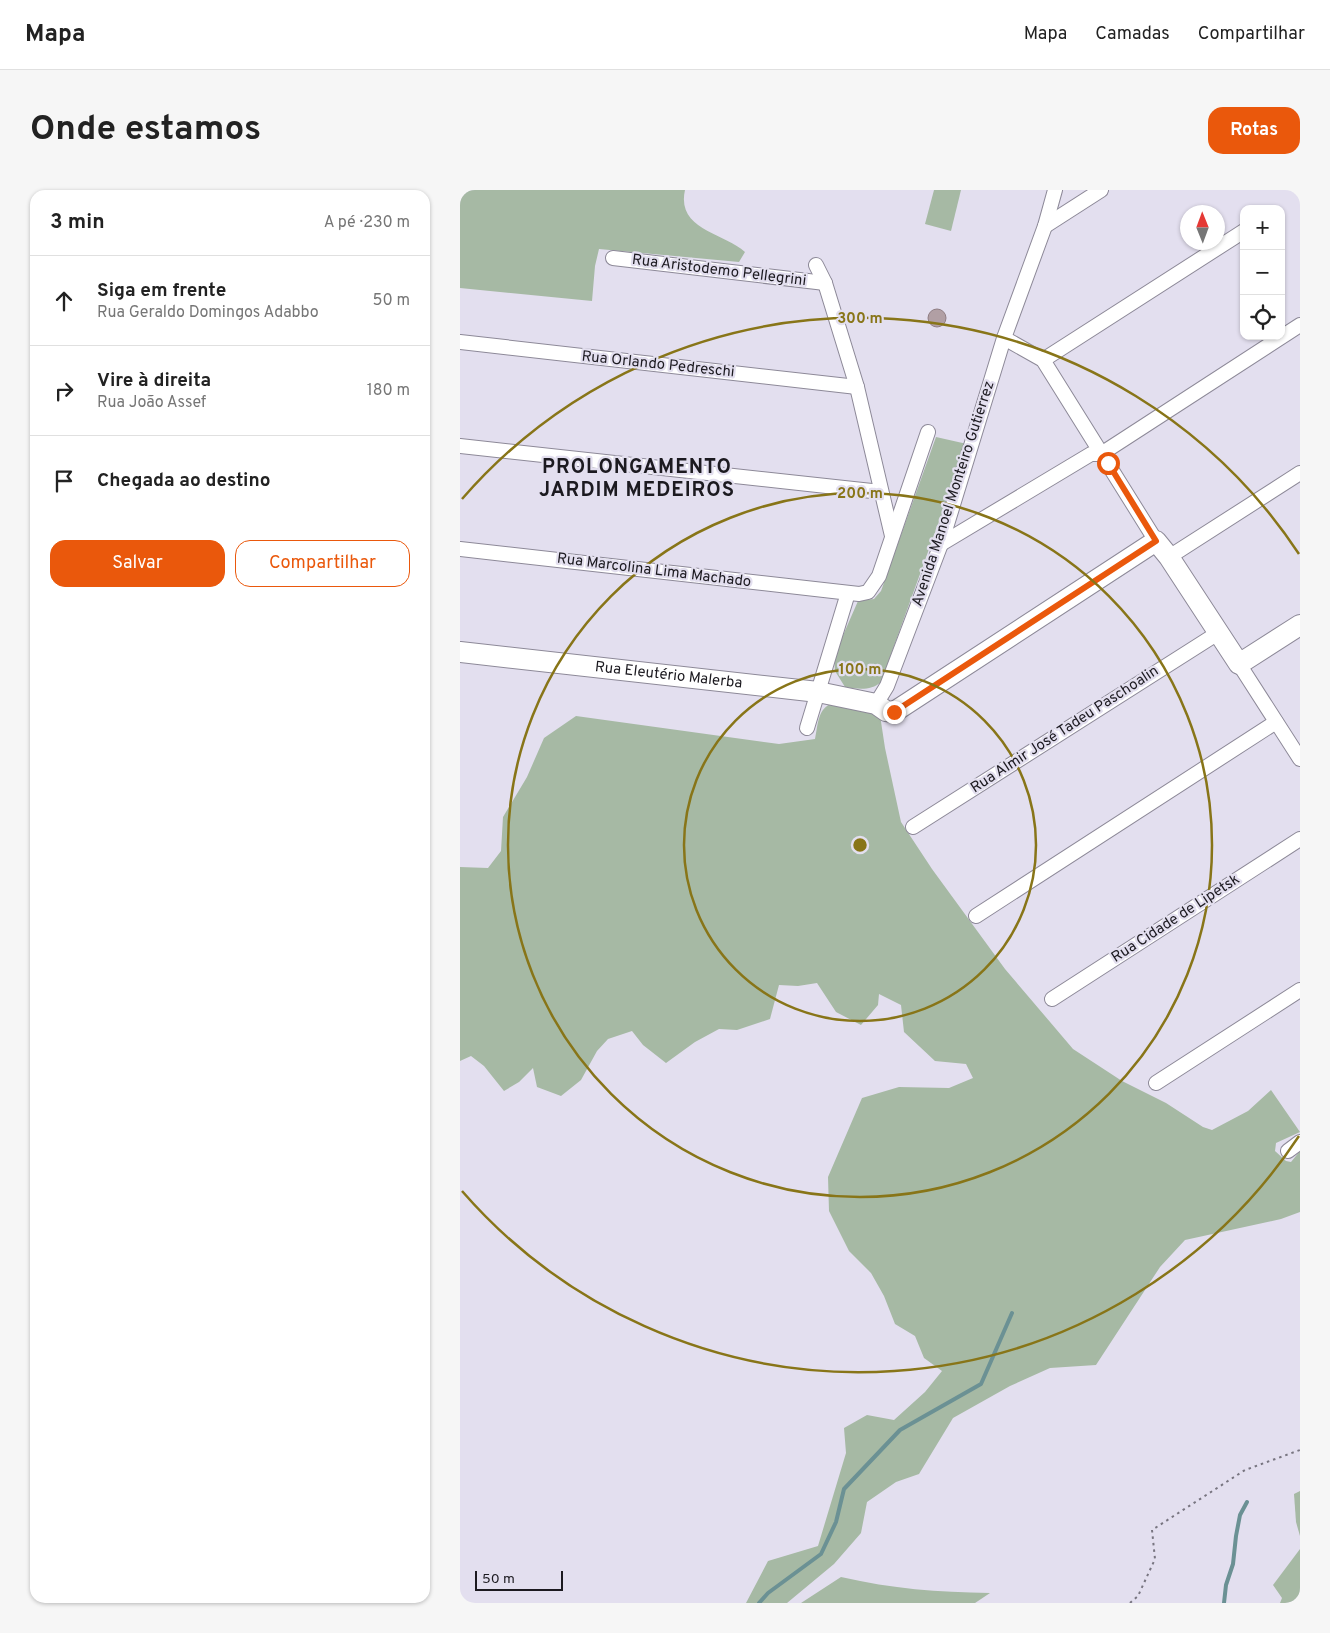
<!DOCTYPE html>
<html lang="pt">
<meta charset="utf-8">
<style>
:root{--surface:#fff;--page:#f6f6f6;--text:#222;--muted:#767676;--line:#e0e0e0;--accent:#ea580c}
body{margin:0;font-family:Overpass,sans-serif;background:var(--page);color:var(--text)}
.controls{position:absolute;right:15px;top:15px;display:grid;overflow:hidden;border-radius:10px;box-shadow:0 1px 4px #0004}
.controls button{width:45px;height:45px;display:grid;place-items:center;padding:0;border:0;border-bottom:1px solid var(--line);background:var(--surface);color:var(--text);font:25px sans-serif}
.compass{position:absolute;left:720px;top:15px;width:45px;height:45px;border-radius:50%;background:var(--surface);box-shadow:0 1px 4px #0004;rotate:359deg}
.scale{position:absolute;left:15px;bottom:12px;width:88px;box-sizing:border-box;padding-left:5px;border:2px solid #1c1a20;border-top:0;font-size:14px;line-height:18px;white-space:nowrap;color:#1c1a20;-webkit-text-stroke:4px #e3dfef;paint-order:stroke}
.stop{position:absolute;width:15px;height:15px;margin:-11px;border:4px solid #ea580c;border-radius:50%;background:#fff}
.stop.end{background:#ea580c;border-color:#fff;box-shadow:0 1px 5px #0008}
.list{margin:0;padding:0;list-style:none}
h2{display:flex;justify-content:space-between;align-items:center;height:65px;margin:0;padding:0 20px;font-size:21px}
h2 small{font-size:16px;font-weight:400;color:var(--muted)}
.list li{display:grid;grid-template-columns:32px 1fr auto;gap:15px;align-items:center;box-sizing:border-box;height:90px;padding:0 20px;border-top:1px solid var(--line)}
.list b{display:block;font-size:19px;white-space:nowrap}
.list p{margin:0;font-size:16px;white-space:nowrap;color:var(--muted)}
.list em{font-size:16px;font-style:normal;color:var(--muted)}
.actions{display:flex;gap:10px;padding:15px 20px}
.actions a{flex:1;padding:11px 0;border:1px solid var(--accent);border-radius:15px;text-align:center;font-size:18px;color:var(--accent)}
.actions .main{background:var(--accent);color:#fff}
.icon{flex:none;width:28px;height:28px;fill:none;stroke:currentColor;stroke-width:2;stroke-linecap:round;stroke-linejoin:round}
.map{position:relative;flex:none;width:840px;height:1413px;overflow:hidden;border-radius:15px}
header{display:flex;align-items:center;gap:30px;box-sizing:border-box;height:70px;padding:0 25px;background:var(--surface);border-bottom:1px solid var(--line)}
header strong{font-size:24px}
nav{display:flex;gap:28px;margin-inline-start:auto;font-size:18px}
.intro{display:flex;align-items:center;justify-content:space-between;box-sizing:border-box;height:120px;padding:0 30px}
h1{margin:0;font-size:35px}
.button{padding:12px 22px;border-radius:15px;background:var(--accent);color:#fff;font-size:18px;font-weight:700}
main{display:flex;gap:30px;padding:0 30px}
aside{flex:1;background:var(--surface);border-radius:15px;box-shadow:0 1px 4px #0004}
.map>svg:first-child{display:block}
</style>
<header>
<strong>Mapa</strong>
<nav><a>Mapa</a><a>Camadas</a><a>Compartilhar</a></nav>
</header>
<div class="intro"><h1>Onde estamos</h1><a class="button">Rotas</a></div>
<main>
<aside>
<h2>3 min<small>A pé · 230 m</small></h2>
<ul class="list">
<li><svg class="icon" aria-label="ahead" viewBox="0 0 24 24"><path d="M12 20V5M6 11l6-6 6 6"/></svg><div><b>Siga em frente</b><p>Rua Geraldo Domingos Adabbo</p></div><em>50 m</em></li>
<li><svg class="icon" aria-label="right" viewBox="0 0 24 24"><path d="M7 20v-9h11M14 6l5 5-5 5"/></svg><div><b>Vire à direita</b><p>Rua João Assef</p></div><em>180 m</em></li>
<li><svg class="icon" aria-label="arrive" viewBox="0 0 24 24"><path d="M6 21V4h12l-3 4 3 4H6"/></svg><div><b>Chegada ao destino</b></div></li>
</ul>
<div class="actions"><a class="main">Salvar</a><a>Compartilhar</a></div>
</aside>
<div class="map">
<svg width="840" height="1413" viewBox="0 0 840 1413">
<rect width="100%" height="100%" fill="#e3dfef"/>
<!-- green -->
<g fill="#a6b9a4">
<path d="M0,0H225C216,40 264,43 285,62L279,72L139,59L135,76L132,111L0,98Z"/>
<path d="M474,0H501L491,41L465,34Z"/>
<path d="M476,247L507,254L421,492C411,501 398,499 385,497L375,481L374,466L398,411L414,409L421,401Z"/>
<path d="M370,514L420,525L425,558L441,632L472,679L545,779L613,859L662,891L706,913L743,937L752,940L788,921L811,900L840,942L816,953L815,961L826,971L831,972L840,961V1022L821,1029L725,1050L700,1077L636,1175L590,1178L550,1196L493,1228L459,1284L436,1292L407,1312L401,1343L374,1374L327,1413H286L308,1371L358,1356L386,1263L384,1238L407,1225L434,1230L465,1202L482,1181L464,1168L455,1146L435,1134L424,1106L411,1083L389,1061L369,1021L368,987L402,908L439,897L489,898L513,888L506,874L475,871L444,842L441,815L419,804L418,815L401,835L376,822L357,793L338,796L319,795L310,829L277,840L259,839L235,852L206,873L183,855L172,841L148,849L137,861L121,890L101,906L77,897L73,878L59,892L44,901L24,876L11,866L0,871V677L28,678L41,661L43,627L67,587L84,548L116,526L319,554L355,549C358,536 357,521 370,514Z"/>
<path d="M840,1301V1346L836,1332L834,1304Z"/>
<path d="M840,1359V1413H820L822,1408L813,1395Z"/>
<path d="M381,1387C433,1399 477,1402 530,1403L515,1413H341Z"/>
</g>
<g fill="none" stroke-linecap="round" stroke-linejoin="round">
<!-- stream -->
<g stroke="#6b9194" stroke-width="4">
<path d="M299,1413L308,1403L361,1364L376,1332L384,1299L440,1240L521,1194L552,1123"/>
<path d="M764,1413L766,1395L773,1374L776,1346L780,1325L787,1312"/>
</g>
</g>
<!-- building -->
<circle fill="#b19fa4" stroke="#8f7d82" cx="477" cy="128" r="9"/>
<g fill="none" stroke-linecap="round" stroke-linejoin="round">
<defs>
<g id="street">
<path d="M585,36L641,0"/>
<path d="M153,68L365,93"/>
<path d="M356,75L365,93L397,197L432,346"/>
<path d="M544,148L583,170L696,351"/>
<path d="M0,152L397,197"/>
<path d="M583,170L784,41"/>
<path d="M0,256L421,302"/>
<path d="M481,354L631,264H641L840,135"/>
<path d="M0,359L399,404L408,402L419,386L468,242"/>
<path d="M709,367L840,283"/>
<path d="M779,474L840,569"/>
<path d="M416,514L427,496L481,354L544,148L585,36L595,0"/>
<path d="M347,538L388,403"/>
<path d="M453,637L758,443"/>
<path d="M516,726L816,532"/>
<path d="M592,809L840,649"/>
<path d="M696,893L840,800"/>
<path d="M828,961L840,952"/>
</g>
<g id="secondary">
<path id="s1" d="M0,462L358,502L416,514L426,521L434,522L696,351L709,367L779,474L840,435"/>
</g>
</defs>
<!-- street casing -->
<use href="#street" stroke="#8d8998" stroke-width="16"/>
<!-- secondary casing -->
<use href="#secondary" stroke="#8d8998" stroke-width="22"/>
<!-- path -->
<path stroke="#787580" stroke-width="2" stroke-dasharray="2.5 4" stroke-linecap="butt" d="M670,1413L678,1406L695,1369L692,1340L785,1280L840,1260"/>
<!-- street -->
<use href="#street" stroke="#fff" stroke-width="14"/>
<!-- secondary -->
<use href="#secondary" stroke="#fff" stroke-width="20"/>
</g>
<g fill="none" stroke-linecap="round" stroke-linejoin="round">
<!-- route -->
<path stroke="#ea580c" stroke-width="6" d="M434,522L696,351L648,273"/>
</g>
<!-- distance rings -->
<g fill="none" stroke="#887518" stroke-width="2.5">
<circle cx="400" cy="655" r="176"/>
<circle cx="400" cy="655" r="352"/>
<path d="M839 946A527 527 0 0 1 2 1001M2 309A527 527 0 0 1 839 364"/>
</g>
<g text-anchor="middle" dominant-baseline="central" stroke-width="4.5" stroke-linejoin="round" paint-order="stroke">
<!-- street labels -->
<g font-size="15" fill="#1c1a20" stroke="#e3dfef">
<text transform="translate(259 81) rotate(7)">Rua Aristodemo Pellegrini</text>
<text transform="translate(198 175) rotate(6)">Rua Orlando Pedreschi</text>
<text transform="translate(494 304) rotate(-72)">Avenida Manoel Monteiro Gutierrez</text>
<text transform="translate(194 381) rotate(7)">Rua Marcolina Lima Machado</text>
<text stroke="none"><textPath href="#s1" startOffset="210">Rua Eleutério Malerba</textPath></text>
<text transform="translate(605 540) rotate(-33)">Rua Almir José Tadeu Paschoalin</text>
<text transform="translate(716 729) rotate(-33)">Rua Cidade de Lipetsk</text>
</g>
<!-- district labels -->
<g font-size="20" font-weight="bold" letter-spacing="1" fill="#1c1a20" stroke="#e3dfef">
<text x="177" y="278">PROLONGAMENTO<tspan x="177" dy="23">JARDIM MEDEIROS</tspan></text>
</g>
</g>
<circle cx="400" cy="655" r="8" fill="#887518" stroke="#e3dfef" stroke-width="2.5"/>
<g font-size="15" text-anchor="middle" font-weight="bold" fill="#887518" stroke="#e3dfef" stroke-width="4.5" stroke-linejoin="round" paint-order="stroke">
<text x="400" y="133">300 m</text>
<text x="400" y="308">200 m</text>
<text x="400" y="484">100 m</text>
</g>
</svg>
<div class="controls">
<button>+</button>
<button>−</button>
<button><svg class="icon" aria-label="locate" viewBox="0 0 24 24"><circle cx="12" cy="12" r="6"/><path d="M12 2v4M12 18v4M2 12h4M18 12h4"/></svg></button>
</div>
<svg class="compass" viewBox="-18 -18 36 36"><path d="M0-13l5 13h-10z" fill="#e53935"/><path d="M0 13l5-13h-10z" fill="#767676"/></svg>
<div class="scale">50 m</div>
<div class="stop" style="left:648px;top:273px"></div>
<div class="stop end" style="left:434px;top:522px"></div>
</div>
</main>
